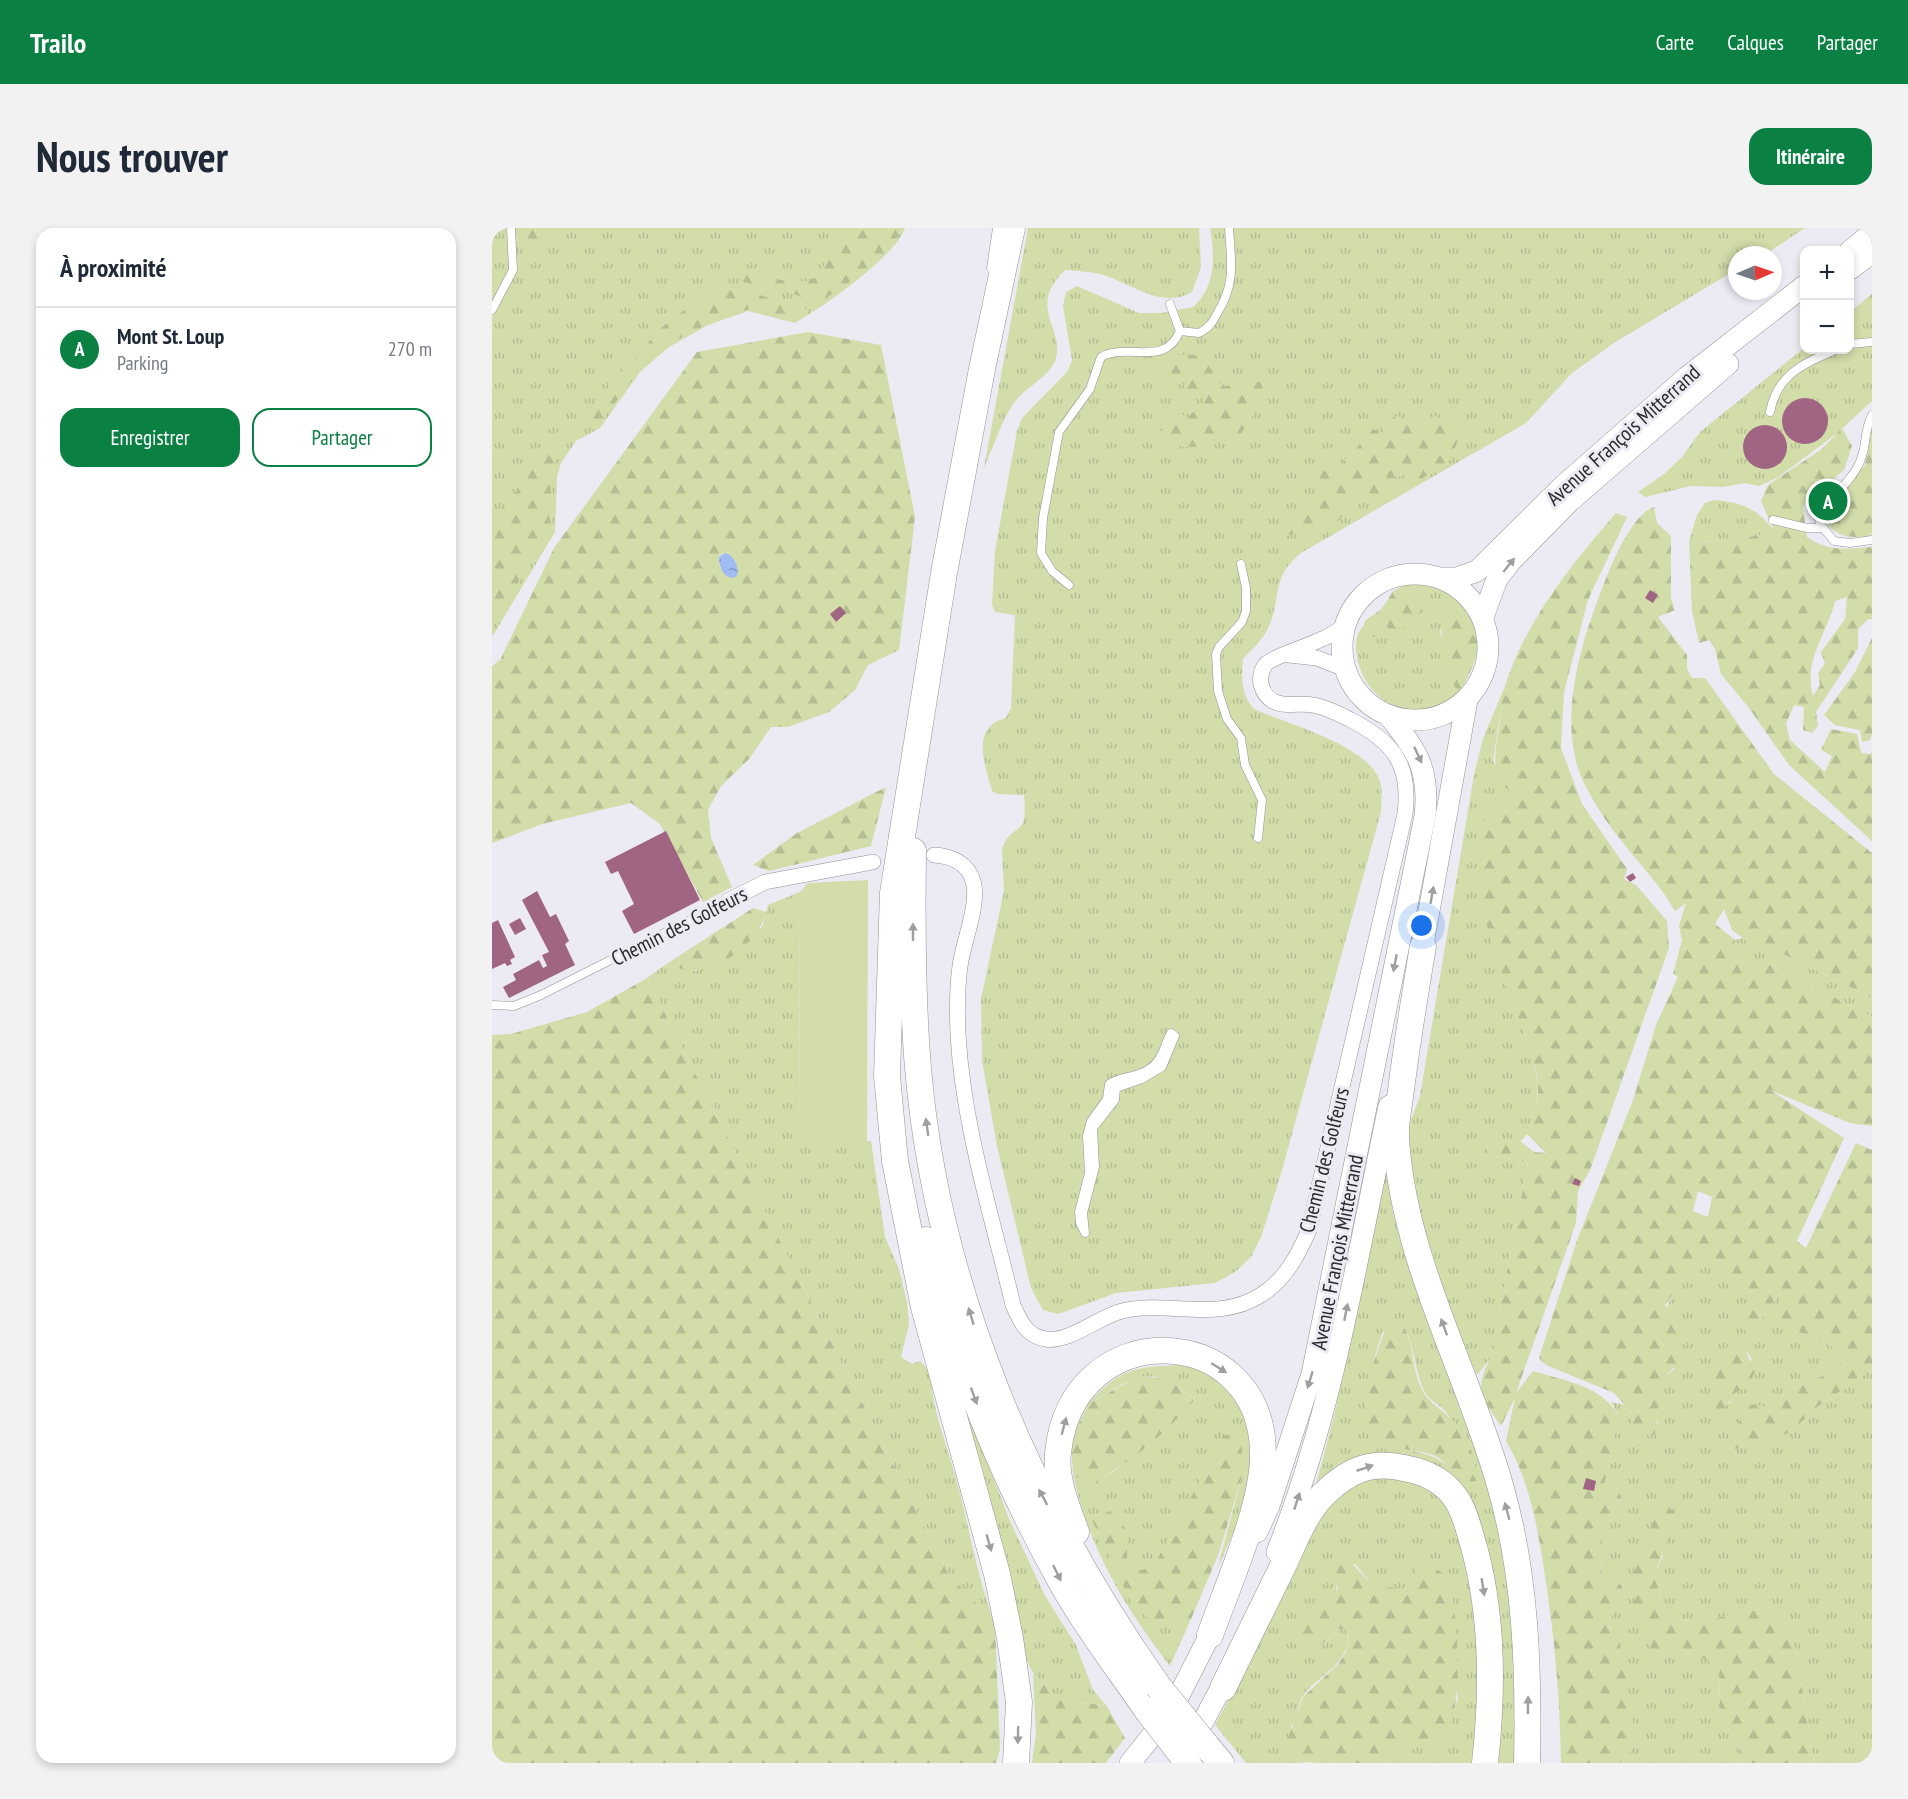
<!DOCTYPE html>
<html lang="fr">
<meta charset="utf-8">
<style>
:root{--surface:#fff;--page:#f2f2f3;--text:#1f2937;--muted:#747a83;--line:#e0e1e3;--accent:#0b8043}
body{margin:0;font-family:"PT Sans Narrow",sans-serif;background:var(--page);color:var(--text)}
.controls{position:absolute;right:18px;top:18px;display:grid;overflow:hidden;border-radius:12px;box-shadow:0 3px 9px #0003}
.controls button{width:54px;height:54px;display:grid;place-items:center;padding:0;border:0;border-bottom:2px solid var(--line);background:var(--surface);color:var(--text);font:30px sans-serif}
.compass{position:absolute;left:1236px;top:18px;width:54px;height:54px;border-radius:50%;background:var(--surface);box-shadow:0 3px 9px #0003;rotate:88deg}
.you{position:absolute;left:930px;top:698px;width:21px;height:21px;margin:-15px;border:4px solid #fff;border-radius:50%;background:#1a73e8;box-shadow:0 0 0 9px #1a73e833}
.badge{display:grid;place-items:center;width:39px;height:39px;border-radius:50%;background:var(--accent);color:#fff;font-size:20px;font-weight:700}
.pin{position:absolute;translate:-50% -50%;border:3px solid #fff;box-shadow:0 2px 6px #0006}
.list{margin:0;padding:0;list-style:none}
h2{display:flex;justify-content:space-between;align-items:center;height:78px;margin:0;padding:0 24px;font-size:26px}
h2 small{font-size:20px;font-weight:400;color:var(--muted)}
.list li{display:grid;grid-template-columns:39px 1fr auto;gap:18px;align-items:center;box-sizing:border-box;height:84px;padding:0 24px;border-top:2px solid var(--line)}
.list b{display:block;font-size:22px;white-space:nowrap}
.list p{margin:0;font-size:20px;white-space:nowrap;color:var(--muted)}
.list em{font-size:20px;font-style:normal;color:var(--muted)}
.actions{display:flex;gap:12px;padding:18px 24px}
.actions a{flex:1;padding:14px 0;border:2px solid var(--accent);border-radius:18px;text-align:center;font-size:21px;color:var(--accent)}
.actions .main{background:var(--accent);color:#fff}
.map{position:relative;flex:none;width:1380px;height:1535px;overflow:hidden;border-radius:18px}
header{display:flex;align-items:center;gap:36px;box-sizing:border-box;height:84px;padding:0 30px;background:var(--accent);color:#fff}
header strong{font-size:28px}
nav{display:flex;gap:33px;margin-inline-start:auto;font-size:21px}
.intro{display:flex;align-items:center;justify-content:space-between;box-sizing:border-box;height:144px;padding:0 36px}
h1{margin:0;font-size:42px}
.button{padding:15px 27px;border-radius:18px;background:var(--accent);color:#fff;font-size:21px;font-weight:700}
main{display:flex;gap:36px;padding:0 36px}
aside{flex:1;background:var(--surface);border-radius:18px;box-shadow:0 3px 9px #0003}
.map>svg:first-child{display:block}
</style>
<header>
<strong>Trailo</strong>
<nav><a>Carte</a><a>Calques</a><a>Partager</a></nav>
</header>
<div class="intro"><h1>Nous trouver</h1><a class="button">Itinéraire</a></div>
<main>
<aside>
<h2>À proximité<small></small></h2>
<ul class="list">
<li><span class="badge">A</span><div><b>Mont St. Loup</b><p>Parking</p></div><em>270 m</em></li>
</ul>
<div class="actions"><a class="main">Enregistrer</a><a>Partager</a></div>
</aside>
<div class="map">
<svg width="1380" height="1535" viewBox="0 0 1380 1535">
<defs>
<pattern id="grass-tufts" width="24" height="20" patternUnits="userSpaceOnUse" patternTransform="scale(1.5)"><rect width="24" height="20" fill="#d2ddaa"/><path d="M3 7l-1-3M5 7V3M7 7l1-3M15 17l-1-3M17 17v-4M19 17l1-3" fill="none" stroke="#b4be92"/></pattern>
<pattern id="forest-firs" width="22" height="20" patternUnits="userSpaceOnUse" patternTransform="scale(1.5)"><rect width="22" height="20" fill="#d2ddaa"/><path d="M5 1l3.5 6h-7zM16 11l3.5 6h-7z" fill="#b4be92"/></pattern>
<pattern id="water-ripples" width="26" height="14" patternUnits="userSpaceOnUse" patternTransform="scale(1.5)"><rect width="26" height="14" fill="#9fbcf3"/><path d="M2 4q2-2 4 0t4 0M15 11q2-2 4 0t4 0" fill="none" stroke="#8299c5"/></pattern>
</defs>
<rect width="100%" height="100%" fill="#eceaf2"/>
<!-- grass -->
<g fill="url(#grass-tufts)" fill-rule="evenodd">
<path d="M0,0H413C403,29 331,79 303,95L256,83L216,97L177,119L148,144L108,200L84,213L69,235L65,249L63,304L0,409Z"/>
<path d="M536,0H707L709,39L700,64C673,80 645,60 620,50C605,44 589,43 573,42C533,81 575,100 563,133C555,151 532,160 521,176C509,195 501,219 492,240Z"/>
<path d="M718,0H1313L1272,27H1245V41L1122,115L1080,145L1034,195L809,325C781,348 789,363 779,393C774,409 762,419 751,431C749,449 749,467 762,481C794,495 874,517 887,551C891,560 889,574 889,584L788,949L769,1009L759,1029L743,1044L723,1055L624,1065L566,1086L551,1082L539,1060L505,918L490,832L489,771L512,663L510,621C520,592 537,613 532,567L506,566L500,563C493,537 478,499 514,490L519,480L523,387L503,384L500,377L503,323L525,203L530,190L575,144L580,132L571,78L574,64L585,58L647,85H669L701,79C724,59 723,28 718,0Z"/>
<path d="M1380,66V173L1344,206L1285,250L1267,258L1253,255L1231,259L1199,258L1153,269L1146,264L1172,246L1190,229L1208,204L1312,120L1358,122V84Z"/>
<path d="M1223,272C1254,275 1264,281 1284,304L1235,313L1197,314L1205,287L1213,275Z"/>
<path d="M917,355C952,360 964,363 982,395L960,374L948,404L960,431L968,465C930,500 874,479 865,429C863,417 863,408 871,398L873,409H883L887,396L893,395L918,364L901,363Z"/>
<path d="M1012,460L1001,533L1021,566L993,593L986,639L989,669L998,706L1041,830L1046,857L1044,878L1035,906L1029,913L995,915L998,927L1036,934L998,1131L985,1147L962,1096L929,1008L915,903L928,868L982,547L991,511Z"/>
<path d="M308,664L307,913H379L393,1009L407,1041L415,1074L417,1096L409,1129L420,1136L428,1133L438,1143C440,1183 456,1219 466,1258C478,1303 486,1353 503,1396L473,1367L457,1347L155,750L173,737L204,743L270,699L276,677Z"/>
<path d="M1251,710L1270,724L1283,722L1380,770V789L1278,736L1248,733L1241,724L1243,712Z"/>
<path d="M895,916L900,981L916,1038L954,1136L967,1179L980,1208L998,1265L1012,1327L1019,1368L1025,1535H1001L987,1302L924,1230L878,1226L844,1242L824,1256C856,1145 874,1030 895,916ZM892,1090L909,1093C923,1113 921,1141 933,1164C936,1171 944,1174 950,1180C964,1195 974,1211 981,1232L970,1250C939,1218 920,1228 887,1211L881,1139C883,1121 892,1108 892,1090Z"/>
<path d="M1209,1022L1247,1056L1263,1064L1264,1073L1252,1084L1270,1090L1289,1064L1296,1099L1357,1126L1336,1146L1296,1162L1242,1220L1269,1217L1380,1141V1535H1322L1304,1422L1279,1379L1224,1390L1176,1394L1162,1346L1171,1328L1169,1278L1142,1332L1143,1385L1182,1421L1213,1430L1227,1440L1228,1486L1247,1520L1249,1535H1128L1145,1515L1118,1408L1120,1381L1110,1348L1108,1314L1116,1292L1130,1269L1111,1263L1127,1188L1119,1174L1133,1177L1155,1207L1166,1196V1179L1161,1162L1166,1153L1183,1141L1170,1118L1174,1114C1169,1072 1181,1067 1204,1036L1202,1030ZM1238,1113L1259,1114L1253,1122L1260,1131L1236,1177L1218,1164Z"/>
<path d="M690,1137C698,1139 708,1141 716,1144C757,1160 767,1218 758,1256C751,1286 737,1314 725,1342L750,1248L674,1318L661,1339L649,1343L635,1332V1302L599,1290L686,1398L699,1391L678,1438C632,1378 598,1322 581,1247L599,1256L622,1243L645,1225L703,1171C656,1132 643,1150 596,1176C630,1139 642,1139 690,1137Z"/>
<path d="M462,1150L518,1293L553,1368L584,1417L601,1462L614,1477L571,1474L541,1445L532,1427L495,1257Z"/>
<path d="M902,1250C914,1254 931,1257 941,1265C991,1302 990,1478 980,1535H893L898,1524L910,1514H920L959,1492L966,1470L959,1356L927,1336L915,1368L881,1358L863,1336L845,1354L844,1366L838,1371H829L830,1418L846,1401H854C863,1435 827,1445 811,1468C805,1477 807,1489 799,1498L805,1533L814,1535H754L723,1497L767,1415L827,1289L853,1263L877,1251Z"/>
<path d="M838,1512L837,1526L843,1535H824L830,1518Z"/>
</g>
<!-- forest -->
<g fill="url(#forest-firs)" fill-rule="evenodd">
<path d="M36,0H63L56,10L42,20L35,17Z"/>
<path d="M359,0H410C401,26 351,60 327,74L321,77L305,67L251,54L249,46L258,44L297,54L316,53L325,48L345,17L356,9Z"/>
<path d="M234,54C242,56 244,60 251,62C274,70 296,73 318,83L303,93L257,81L200,103L175,118L152,137L107,196L101,200L93,199L89,188L98,182L131,142L142,135L143,130L169,100L201,75L209,74Z"/>
<path d="M316,104L389,117L423,289L407,422L376,437L363,462L337,484L296,499H279L257,531L229,558L216,582L219,610L240,659L211,674L168,596L139,575L50,596L0,615V438L8,432L62,320L205,124ZM231,325L244,334V348H234L228,339L227,329Z"/>
<path d="M677,125C687,129 691,126 701,127C716,129 722,148 730,159L758,152L770,155L771,163L763,171C761,179 762,190 756,198C735,220 698,222 671,216L668,205L678,192L688,186L696,189L715,170L693,164L694,150L680,156L670,151L668,136Z"/>
<path d="M905,188L928,197L942,188L957,193L970,203L957,233L928,252L919,245L898,251L893,249L892,252L911,259L902,268L880,280L874,272L869,271L860,276L846,293L827,304L830,300L813,302L794,308L789,303L787,295L810,286L811,280L823,267L824,244L845,240L853,245L856,242L851,233C858,226 877,210 880,201L891,205C891,196 896,190 905,188Z"/>
<path d="M1350,200L1360,218L1352,242L1311,278L1315,309C1335,324 1357,321 1380,319V391H1376L1366,401V420L1324,484L1326,498L1320,505L1311,502L1312,479L1302,477L1294,496L1298,512L1333,544L1340,528L1329,522L1339,501L1365,506L1369,525L1379,526L1380,523V613L1297,537L1257,480L1229,446L1223,421L1217,412L1207,415L1200,383L1197,314L1235,313L1283,304L1269,273L1276,257L1330,221ZM1355,369L1353,391L1329,424L1333,436L1326,445L1328,457L1321,468C1311,431 1335,407 1343,373Z"/>
<path d="M1380,200V305L1377,309C1355,310 1342,309 1331,289L1373,237Z"/>
<path d="M70,202L71,213L61,237L58,267L57,303L0,396V282L6,283C37,264 32,218 70,202Z"/>
<path d="M1162,279L1165,295L1179,308V370L1183,382L1166,389L1195,427V441L1200,450H1213L1282,546L1380,625V770L1283,722L1270,724L1240,702L1232,681L1223,696L1243,712L1241,724L1248,733L1278,736L1380,789V898L1358,895L1278,862L1352,910L1305,1013L1314,1020L1364,915L1380,922V1141L1325,1179L1300,1203L1269,1217L1242,1221L1246,1196L1256,1176L1278,1179L1296,1162L1336,1146L1357,1126L1296,1099L1283,1100L1288,1065L1270,1090V1103L1256,1105L1247,1099L1252,1084L1263,1073V1064L1247,1056L1209,1023L1203,1030L1204,1036L1173,1077L1177,1084L1172,1091L1186,1099L1182,1114H1174L1170,1118L1175,1125L1184,1126L1188,1131C1181,1145 1168,1149 1161,1162C1169,1175 1167,1193 1162,1207H1155L1150,1218L1140,1217L1139,1184L1122,1165L1054,1137L1047,1130L1084,1015L1141,872L1164,797L1186,749L1181,746L1190,712L1187,698L1194,675L1183,683C1168,656 1146,635 1128,611C1115,595 1102,575 1093,557C1062,496 1090,411 1113,353C1121,332 1141,286 1162,279ZM1206,963L1220,969L1216,989L1201,983Z"/>
<path d="M1124,285L1135,289L1096,372L1072,464L1069,520L1090,576L1135,641L1132,651L1144,657L1175,693L1177,720L1098,942L1086,963L1084,995L1024,1165L1041,1143C1073,1153 1109,1157 1127,1188L1111,1263L1119,1261L1130,1269C1109,1303 1107,1308 1110,1348L1130,1358L1131,1374L1120,1381L1118,1408L1127,1412L1145,1515L1128,1535H1069C1068,1470 1063,1413 1053,1348C1046,1302 1038,1253 1014,1213L1023,1170L1009,1198C990,1169 981,1164 998,1131L1036,934L998,927L995,915L1028,913L1042,924L1054,925L1035,906C1040,890 1047,874 1046,857C1045,837 1036,818 1030,799C1011,745 969,652 992,596C997,585 1013,574 1021,566C997,547 1003,526 1007,499C1009,486 1008,471 1013,458C1034,392 1079,337 1124,285Z"/>
<path d="M901,363L918,364L929,375L926,385L918,398L897,402L893,395L887,396L884,409H872C870,391 874,392 887,383C893,378 897,369 901,363Z"/>
<path d="M960,373C967,380 975,386 981,393C997,414 977,445 968,465L954,448L960,431C948,406 944,398 960,373Z"/>
<path d="M1380,410V506L1378,512L1370,514L1368,502L1343,497L1332,487L1363,444Z"/>
<path d="M394,559L379,618L277,643L261,637L305,605Z"/>
<path d="M261,680L274,684C266,713 236,737 206,742C196,744 183,739 173,737Z"/>
<path d="M155,750L457,1347L503,1395L508,1521L504,1535H0V807L19,806L95,784Z"/>
<path d="M892,1090L909,1093C924,1115 918,1146 934,1168C943,1179 956,1186 965,1197C976,1211 986,1235 985,1253C968,1257 958,1235 943,1228C929,1222 912,1223 898,1217C854,1198 881,1137 892,1105L888,1099Z"/>
<path d="M1243,1107L1260,1114L1253,1122L1263,1143L1256,1159L1244,1164L1223,1193L1212,1187L1208,1179L1211,1167L1218,1164L1238,1113Z"/>
<path d="M647,1148L675,1151L703,1171C674,1206 639,1234 599,1256L581,1247L579,1212L596,1176Z"/>
<path d="M749,1201L750,1248L727,1325L699,1391L686,1398L659,1392L641,1378L599,1290L618,1283L635,1302V1332L649,1342L661,1339L732,1208Z"/>
<path d="M1169,1278L1183,1283L1180,1303L1162,1346L1176,1394L1224,1390L1279,1379L1304,1422L1322,1535H1249L1247,1520L1228,1486L1227,1440C1205,1425 1188,1420 1163,1426L1142,1385V1332Z"/>
<path d="M852,1330C870,1340 876,1364 900,1359L914,1368L927,1336C943,1337 950,1343 959,1356C964,1396 976,1484 948,1515L910,1514L898,1524L893,1535H843L837,1526L838,1512L831,1518L824,1535L805,1533L796,1527L795,1513L811,1469L847,1435L854,1424L856,1409L854,1401H846L824,1423H816L804,1406L821,1375L844,1366L846,1359L839,1348L841,1338Z"/>
<path d="M541,1445L571,1474L614,1477L633,1510L614,1535H540L544,1505Z"/>
</g>
<!-- garden -->
<path fill="#d2ddaa" d="M376,652L375,913H307L308,664L316,655Z"/>
<!-- water -->
<path fill="url(#water-ripples)" d="M233,325C242,327 246,337 246,346L242,350C231,350 227,339 227,329Z"/>
<!-- building -->
<g fill="#a06583">
<circle cx="1313" cy="193" r="23"/>
<circle cx="1273" cy="219" r="22"/>
<path d="M1158,362L1166,367L1161,375L1153,370Z"/>
<path d="M348,378L354,385L344,394L338,386Z"/>
<path d="M174,603L208,672L142,706L130,683L142,676L126,643L119,646L113,634Z"/>
<path d="M1141,645L1144,650L1138,654L1134,649Z"/>
<path d="M45,663L58,689L64,686L77,713L73,716L83,737L17,770L11,759L24,752L21,746L47,732L51,740L55,738L50,727L57,724L30,672Z"/>
<path d="M28,690L34,701L23,707L17,696Z"/>
<path d="M6,692L23,729L18,732L20,736L15,738L13,735L0,741V695Z"/>
<path d="M1083,950L1089,953L1087,958L1080,956Z"/>
<path d="M1094,1250L1104,1253L1102,1263L1091,1261Z"/>
</g>
<g fill="none" stroke-linecap="round" stroke-linejoin="round">
<defs>
<g id="service">
<path d="M499,40L505,0"/>
<path d="M678,76L688,103L707,105C717,100 721,94 726,84C744,54 739,34 737,0"/>
<path d="M0,82L21,42L19,0"/>
<path d="M1358,116L1380,114"/>
<path d="M1278,184C1285,147 1310,136 1343,122"/>
<path d="M1380,187C1372,203 1375,213 1370,228C1364,250 1340,268 1326,285L1328,296L1342,313L1358,315L1380,312"/>
<path d="M1281,292L1315,300H1330"/>
<path d="M749,336L754,360V383L750,394L727,419L724,426L726,463L735,491L749,510L753,537L770,572L766,610"/>
<path d="M577,357L560,343L549,325L551,290L567,204L598,161L609,129C639,114 672,140 688,103"/>
<path d="M0,777L22,778L49,767L236,673"/>
<path d="M679,805L683,808L670,839L650,851L624,860L623,872L601,900L603,939L591,985L593,1005L588,995L587,984L597,945L595,908L599,893L615,871L617,856C630,847 651,850 664,835C672,827 673,814 679,805Z"/>
</g>
<g id="minor">
<path d="M797,427L825,430L853,441"/>
<path d="M442,627C459,628 476,635 481,653C488,675 471,714 468,738C465,760 465,783 466,806C471,898 500,988 521,1077C528,1093 535,1109 554,1111C577,1115 606,1089 630,1083C677,1072 725,1095 769,1067C794,1051 806,1027 817,1002L913,586C919,537 902,514 859,492C847,486 834,479 821,477C808,474 793,480 781,473C768,465 765,449 773,437C780,427 834,415 853,397"/>
<path d="M236,673L273,654L381,634"/>
</g>
<g id="secondary">
<path d="M1358,23L1380,5"/>
<path d="M1358,41L1380,25"/>
<circle cx="923" cy="419" r="73"/>
<path d="M950,350H965L985,343L1071,258L1195,149L1312,58"/>
<path d="M991,389L1005,351L1019,333L1078,273L1236,136"/>
<path d="M928,733L975,472"/>
<path d="M765,1304L777,1278L820,1146L933,588C938,542 925,522 897,488"/>
<path d="M785,1324C842,1181 865,1028 897,878"/>
<path d="M698,1518L737,1445"/>
<path d="M638,1535L678,1485L725,1393"/>
</g>
<g id="trunk">
<path d="M520,0L490,141L452,345L401,665L395,848L403,933L432,1079L505,1346L518,1410L527,1474L524,1535"/>
<path d="M421,623C420,695 420,768 426,840C445,1063 538,1276 666,1458"/>
<path d="M931,718C923,766 915,814 909,862C907,878 903,895 904,911C912,1033 975,1141 1008,1257C1034,1347 1037,1441 1035,1535"/>
<path d="M434,1012C462,1131 511,1251 571,1357C595,1400 627,1441 655,1482"/>
<path d="M584,1304C575,1279 563,1252 566,1225C580,1085 770,1092 771,1225C772,1276 736,1357 718,1407"/>
<path d="M731,1460C751,1420 771,1379 791,1338C802,1315 813,1285 831,1267C855,1243 878,1232 912,1240C934,1244 953,1253 965,1272C974,1286 977,1303 982,1319C1001,1388 1001,1463 993,1535"/>
<path d="M713,1516L729,1535"/>
</g>
</defs>
<!-- service casing -->
<use href="#service" stroke="#939198" stroke-width="9"/>
<!-- minor casing -->
<use href="#minor" stroke="#939198" stroke-width="16"/>
<!-- secondary casing -->
<use href="#secondary" stroke="#939198" stroke-width="22"/>
<!-- trunk casing -->
<use href="#trunk" stroke="#939198" stroke-width="27"/>
<!-- service -->
<use href="#service" stroke="#fff" stroke-width="8"/>
<!-- minor -->
<use href="#minor" stroke="#fff" stroke-width="15"/>
<!-- secondary -->
<use href="#secondary" stroke="#fff" stroke-width="21"/>
<!-- trunk -->
<use href="#trunk" stroke="#fff" stroke-width="26"/>
<defs>
<g id="trunk-bridge">
<path d="M666,1458L713,1516"/>
<path d="M655,1482L696,1535"/>
</g>
</defs>
<!-- trunk-bridge casing -->
<use href="#trunk-bridge" stroke="#939198" stroke-width="27" stroke-linecap="butt"/>
<!-- trunk-bridge -->
<use href="#trunk-bridge" stroke="#fff" stroke-width="26"/>
</g>
<!-- one-way arrows -->
<defs><path id="oneway-solid" d="M-6-.8H1V-3.2L6.5 0L1 3.2V.8H-6Z" transform="scale(1.5)"/></defs>
<g fill="#9f9fa0">
<use href="#oneway-solid" transform="translate(1017 337) rotate(-51)"/>
<use href="#oneway-solid" transform="translate(926 527) rotate(65)"/>
<use href="#oneway-solid" transform="translate(940 667) rotate(-80)"/>
<use href="#oneway-solid" transform="translate(421 704) rotate(-90)"/>
<use href="#oneway-solid" transform="translate(903 735) rotate(101)"/>
<use href="#oneway-solid" transform="translate(435 899) rotate(-98)"/>
<use href="#oneway-solid" transform="translate(854 1084) rotate(-79)"/>
<use href="#oneway-solid" transform="translate(479 1088) rotate(-107)"/>
<use href="#oneway-solid" transform="translate(952 1099) rotate(-110)"/>
<use href="#oneway-solid" transform="translate(727 1140) rotate(32)"/>
<use href="#oneway-solid" transform="translate(818 1152) rotate(107)"/>
<use href="#oneway-solid" transform="translate(482 1168) rotate(70)"/>
<use href="#oneway-solid" transform="translate(572 1198) rotate(-75)"/>
<use href="#oneway-solid" transform="translate(873 1240) rotate(-19)"/>
<use href="#oneway-solid" transform="translate(551 1269) rotate(-118)"/>
<use href="#oneway-solid" transform="translate(805 1273) rotate(-72)"/>
<use href="#oneway-solid" transform="translate(1015 1283) rotate(-105)"/>
<use href="#oneway-solid" transform="translate(497 1315) rotate(74)"/>
<use href="#oneway-solid" transform="translate(565 1345) rotate(64)"/>
<use href="#oneway-solid" transform="translate(991 1359) rotate(81)"/>
<use href="#oneway-solid" transform="translate(1036 1477) rotate(-89)"/>
<use href="#oneway-solid" transform="translate(526 1507) rotate(91)"/>
</g>
<g text-anchor="middle" dominant-baseline="central" stroke-width="6" stroke-linejoin="round" paint-order="stroke">
<!-- street labels -->
<g font-size="21" fill="#2a292c" stroke="#eceaf2">
<text transform="translate(1131 207) rotate(-42)">Avenue François Mitterrand</text>
<text transform="translate(187 698) rotate(-27)">Chemin des Golfeurs</text>
<text transform="translate(832 932) rotate(-76)">Chemin des Golfeurs</text>
<text transform="translate(845 1024) rotate(-79)">Avenue François Mitterrand</text>
</g>
</g>
</svg>
<div class="controls">
<button>+</button>
<button>−</button>
</div>
<svg class="compass" viewBox="-18 -18 36 36"><path d="M0-13l5 13h-10z" fill="#e53935"/><path d="M0 13l5-13h-10z" fill="#747a83"/></svg>
<div class="you"></div>
<div class="pin badge" style="left:1336px;top:273px">A</div>
</div>
</main>
